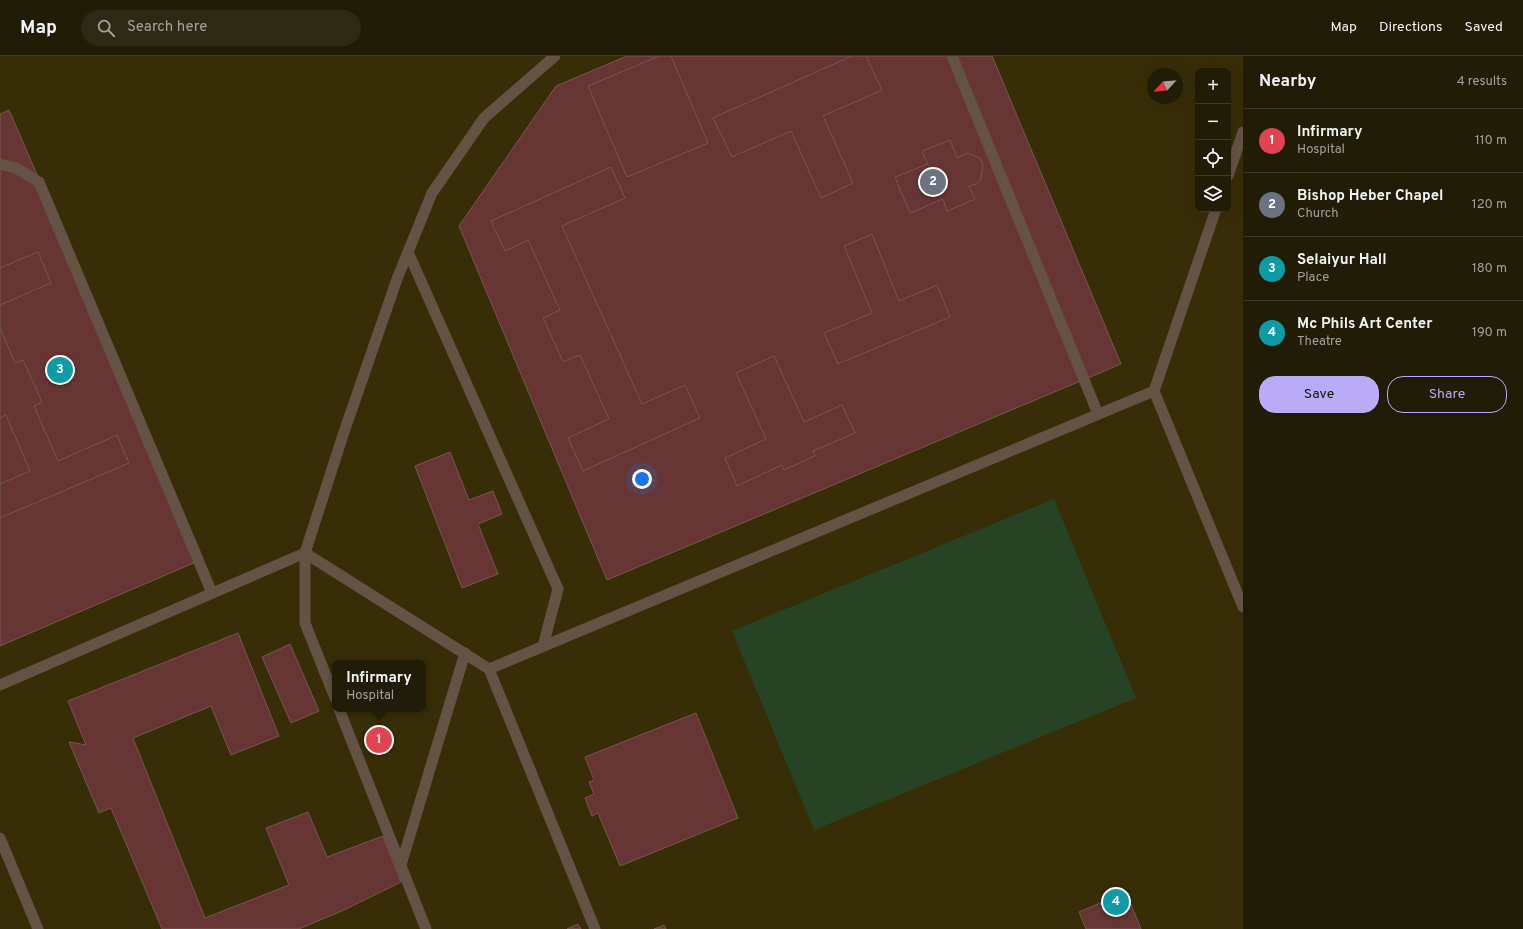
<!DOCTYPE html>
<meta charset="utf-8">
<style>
:root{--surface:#211c06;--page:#2d2914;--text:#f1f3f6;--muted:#a2a19b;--line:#3e3a28;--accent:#b9abf7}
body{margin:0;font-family:Overpass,sans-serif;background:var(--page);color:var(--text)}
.controls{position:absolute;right:12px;top:12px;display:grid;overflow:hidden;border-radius:8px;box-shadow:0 4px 16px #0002}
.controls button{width:36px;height:36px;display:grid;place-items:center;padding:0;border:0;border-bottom:1px solid var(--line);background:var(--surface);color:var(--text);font:20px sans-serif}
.compass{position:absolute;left:1147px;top:12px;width:36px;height:36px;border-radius:50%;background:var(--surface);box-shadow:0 4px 16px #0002;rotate:244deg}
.you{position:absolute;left:642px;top:423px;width:14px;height:14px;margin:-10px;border:3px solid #fff;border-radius:50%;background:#1a73e8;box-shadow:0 0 0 6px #1a73e833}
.badge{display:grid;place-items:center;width:26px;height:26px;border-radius:50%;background:var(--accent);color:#fff;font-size:13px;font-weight:700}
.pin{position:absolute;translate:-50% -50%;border:2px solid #fff;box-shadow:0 1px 4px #0006}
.popup{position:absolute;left:332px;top:604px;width:94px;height:52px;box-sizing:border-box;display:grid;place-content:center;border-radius:8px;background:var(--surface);filter:drop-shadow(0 1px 3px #0005);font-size:13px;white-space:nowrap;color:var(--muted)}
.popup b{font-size:15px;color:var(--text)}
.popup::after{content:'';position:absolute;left:50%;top:100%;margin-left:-8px;border:8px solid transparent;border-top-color:var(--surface)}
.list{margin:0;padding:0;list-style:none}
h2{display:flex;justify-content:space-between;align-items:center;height:52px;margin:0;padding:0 16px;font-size:17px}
h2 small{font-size:13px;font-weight:400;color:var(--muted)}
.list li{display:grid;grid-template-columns:26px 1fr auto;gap:12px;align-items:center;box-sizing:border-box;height:64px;padding:0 16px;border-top:1px solid var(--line)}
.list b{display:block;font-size:15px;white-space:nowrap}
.list p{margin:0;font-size:13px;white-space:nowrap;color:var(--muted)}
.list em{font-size:13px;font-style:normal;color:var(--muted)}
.actions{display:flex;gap:8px;padding:12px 16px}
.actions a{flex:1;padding:9px 0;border:1px solid var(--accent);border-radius:16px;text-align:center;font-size:14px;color:var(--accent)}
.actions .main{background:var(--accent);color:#111}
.icon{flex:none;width:22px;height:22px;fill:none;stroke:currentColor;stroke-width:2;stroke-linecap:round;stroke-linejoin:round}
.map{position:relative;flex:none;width:1243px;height:873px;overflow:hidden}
header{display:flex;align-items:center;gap:24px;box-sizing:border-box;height:56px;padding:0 20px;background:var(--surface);border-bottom:1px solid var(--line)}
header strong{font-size:19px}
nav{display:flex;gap:22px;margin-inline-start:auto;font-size:14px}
.search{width:280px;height:36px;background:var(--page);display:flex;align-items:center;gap:10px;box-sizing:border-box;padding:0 14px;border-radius:22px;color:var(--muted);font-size:15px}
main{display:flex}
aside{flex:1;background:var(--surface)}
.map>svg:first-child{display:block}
</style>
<header>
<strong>Map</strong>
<div class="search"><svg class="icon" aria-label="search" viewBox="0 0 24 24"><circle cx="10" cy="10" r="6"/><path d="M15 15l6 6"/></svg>Search here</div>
<nav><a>Map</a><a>Directions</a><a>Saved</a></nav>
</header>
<main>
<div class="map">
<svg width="1243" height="873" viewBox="0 0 1243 873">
<rect width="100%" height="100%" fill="#2c2508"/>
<!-- built -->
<path fill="#372e08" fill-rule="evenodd" d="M0,0H1243V873H0ZM1198,15H1228V153H1198ZM1153,18H1177V42H1153ZM335,607H423V653H335Z"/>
<!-- green -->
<path fill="#264423" d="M1054,443L1136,642L814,774L732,575Z"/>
<!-- building -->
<g fill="#673634" stroke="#775653">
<path d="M627,0H992L1121,308L607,524L459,170L556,30Z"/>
<path d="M659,0H671L708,87L627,121L588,30Z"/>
<path d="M852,0H866L882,34L823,60L853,127L821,142L791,75L732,101L713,62Z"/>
<path d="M9,54L203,503L0,590V58Z"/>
<path d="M950,84L957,102L967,97L980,102L983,108L981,123L977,128L969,130L975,143L947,155L943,143L910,157L895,121L928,108L922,95Z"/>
<path d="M611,111L625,142L562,170L642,348L685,329L700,362L583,415L568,382L609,363L580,299L563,306L543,262L560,254L528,184L505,195L491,165Z"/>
<path d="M872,178L899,245L937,229L950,261L838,308L824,277L872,257L844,190Z"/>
<path d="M38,196L51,227L0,249V212Z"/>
<path d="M0,272L15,307L23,304L42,346L34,350L58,405L117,379L129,407L0,462V428L30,415L6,359L0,362Z"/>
<path d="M774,300L804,366L842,349L855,377L813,395L815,400L784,414L782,409L737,430L725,402L766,383L736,317Z"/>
<path d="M450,396L469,444L493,435L502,458L478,468L498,518L462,532L415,410Z"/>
<path d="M238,577L279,680L231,699L211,650L133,682L205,862L289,829L266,772L308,756L327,801L383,780L401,826L344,854L299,873H162L111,752L99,757L69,686L86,689L68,645Z"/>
<path d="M290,588L319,655L291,667L262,601Z"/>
<path d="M696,657L738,762L620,810L598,757L592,760L585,742L594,738L589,726L594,724L585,701Z"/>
<path d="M1126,836L1141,873H1086L1079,856Z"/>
<path d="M578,868L581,873H567Z"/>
<path d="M664,869L666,873H654Z"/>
</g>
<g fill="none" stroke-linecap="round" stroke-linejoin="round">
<!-- lane -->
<g stroke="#645344" stroke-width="11">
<path d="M952,0L1098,358"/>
<path d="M0,108L16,112L39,126L212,537"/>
<path d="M1228,120L1243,76"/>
<path d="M408,196L558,533L543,590"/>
<path d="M1154,335L1216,153"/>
<path d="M489,613L1154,335L1243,551"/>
<path d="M0,629L305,497L489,613L595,873"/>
<path d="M335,642L305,567V497L343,379L397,223L432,137L484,62L555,0"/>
<path d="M339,653L426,873"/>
<path d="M0,782L38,873"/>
<path d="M401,809L465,597"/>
</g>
</g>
</svg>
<div class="controls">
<button>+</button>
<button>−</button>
<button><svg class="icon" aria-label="locate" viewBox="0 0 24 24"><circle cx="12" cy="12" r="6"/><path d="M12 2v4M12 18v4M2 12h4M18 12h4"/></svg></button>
<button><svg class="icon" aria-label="layers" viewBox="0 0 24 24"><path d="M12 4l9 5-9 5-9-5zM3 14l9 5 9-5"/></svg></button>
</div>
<svg class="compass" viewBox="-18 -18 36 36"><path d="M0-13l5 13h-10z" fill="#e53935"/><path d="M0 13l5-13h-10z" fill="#a2a19b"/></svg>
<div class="you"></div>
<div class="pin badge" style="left:379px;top:684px;background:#e0444e">1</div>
<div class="popup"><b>Infirmary</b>Hospital</div>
<div class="pin badge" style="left:933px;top:126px;background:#6b7280">2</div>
<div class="pin badge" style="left:60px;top:314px;background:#0f9aa8">3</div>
<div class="pin badge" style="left:1116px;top:846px;background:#0f9aa8">4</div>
</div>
<aside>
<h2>Nearby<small>4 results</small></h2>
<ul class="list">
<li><span class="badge" style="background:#e0444e">1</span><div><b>Infirmary</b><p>Hospital</p></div><em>110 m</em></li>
<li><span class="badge" style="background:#6b7280">2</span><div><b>Bishop Heber Chapel</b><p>Church</p></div><em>120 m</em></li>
<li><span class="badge" style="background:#0f9aa8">3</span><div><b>Selaiyur Hall</b><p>Place</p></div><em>180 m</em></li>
<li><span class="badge" style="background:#0f9aa8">4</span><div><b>Mc Phils Art Center</b><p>Theatre</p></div><em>190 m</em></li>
</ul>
<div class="actions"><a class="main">Save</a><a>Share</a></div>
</aside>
</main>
